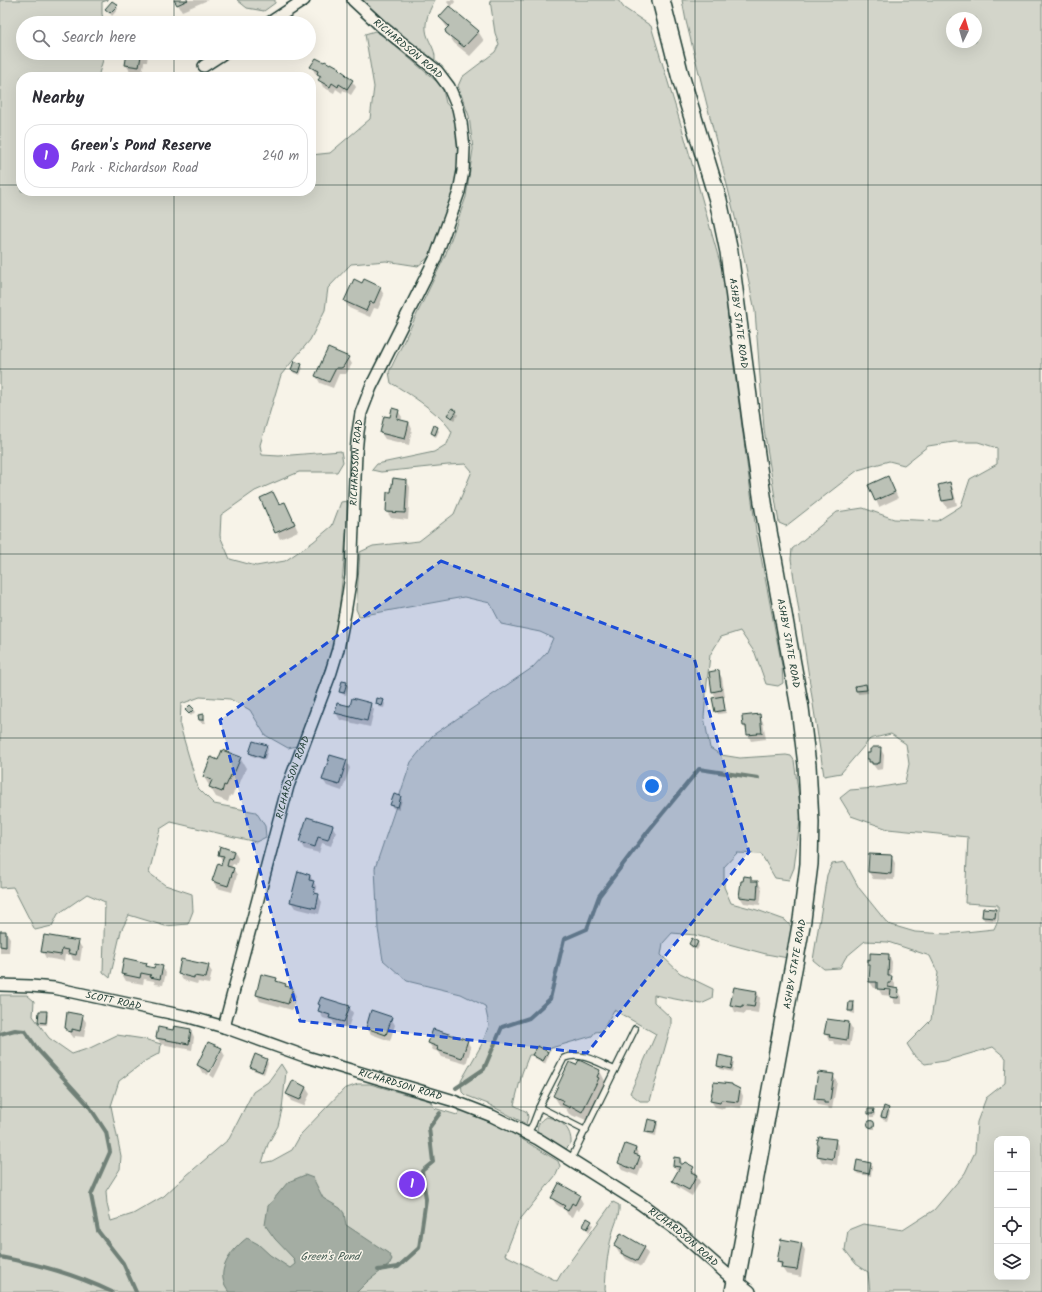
<!DOCTYPE html>
<meta charset="utf-8">
<style>
:root{--surface:#fff;--page:#f2f2f3;--text:#2b2b33;--muted:#7c7c81;--line:#e1e1e2;--accent:#7c3aed}
body{margin:0;font-family:Kalam,sans-serif;background:var(--page);color:var(--text)}
.controls{position:absolute;right:12px;bottom:12px;display:grid;overflow:hidden;border-radius:8px;box-shadow:0 4px 16px #0002}
.controls button{width:36px;height:36px;display:grid;place-items:center;padding:0;border:0;border-bottom:1px solid var(--line);background:var(--surface);color:var(--text);font:20px sans-serif}
.compass{position:absolute;left:946px;top:12px;width:36px;height:36px;border-radius:50%;background:var(--surface);box-shadow:0 4px 16px #0002;rotate:5deg}
.you{position:absolute;left:652px;top:786px;width:14px;height:14px;margin:-10px;border:3px solid #fff;border-radius:50%;background:#1a73e8;box-shadow:0 0 0 6px #1a73e833}
.badge{display:grid;place-items:center;width:26px;height:26px;border-radius:50%;background:var(--accent);color:#fff;font-size:13px;font-weight:700}
.pin{position:absolute;translate:-50% -50%;border:2px solid #fff;box-shadow:0 1px 4px #0006}
.list{margin:0;padding:0;list-style:none}
h2{display:flex;justify-content:space-between;align-items:center;height:52px;margin:0;padding:0 16px;font-size:17px}
h2 small{font-size:13px;font-weight:400;color:var(--muted)}
.list li{display:grid;grid-template-columns:26px 1fr auto;gap:12px;align-items:center;box-sizing:border-box;height:64px;margin:0 8px 8px;padding:0 8px;border:1px solid var(--line);border-radius:16px}
.list b{display:block;font-size:15px;white-space:nowrap}
.list p{margin:0;font-size:13px;white-space:nowrap;color:var(--muted)}
.list em{font-size:13px;font-style:normal;color:var(--muted)}
.icon{flex:none;width:22px;height:22px;fill:none;stroke:currentColor;stroke-width:2;stroke-linecap:round;stroke-linejoin:round}
.map{position:relative;flex:none;width:1042px;height:1292px;overflow:hidden}
.search{position:absolute;background:var(--surface);box-shadow:0 4px 16px #0002;left:16px;top:16px;width:300px;height:44px;display:flex;align-items:center;gap:10px;box-sizing:border-box;padding:0 14px;border-radius:22px;color:var(--muted);font-size:15px}
.panel{position:absolute;background:var(--surface);box-shadow:0 4px 16px #0002;left:16px;top:72px;width:300px;height:124px;border-radius:16px}
.map>svg:first-child{display:block}
</style>
<div class="map">
<svg width="1042" height="1292" viewBox="0 0 1042 1292">
<rect width="100%" height="100%" fill="#f7f3e8"/>
<filter id="ink" filterUnits="userSpaceOnUse"><feTurbulence type="fractalNoise" baseFrequency=".025" numOctaves="2"/><feDisplacementMap in="SourceGraphic" scale="8" xChannelSelector="R" yChannelSelector="G"/><feConvolveMatrix kernelMatrix="1 2 1 2 8 2 1 2 1" color-interpolation-filters="sRGB"/></filter>
<g filter="url(#ink)">
<!-- green -->
<g fill="#d3d5ca" stroke="#79897f" fill-rule="evenodd">
<path d="M0,0H108L102,2V14L104,23H23V53H105L98,77H21V191H311V155L330,153L370,119L374,87L365,34L375,31L382,35L442,86L446,103L454,112L460,148L458,177L447,212L429,257L418,266L386,261L351,264L328,288L325,310L310,340L281,375L260,445L262,455L279,456L341,451L343,462L337,472H299L255,491L221,515L220,536L230,559L256,566L285,561L313,542L332,526L341,502L347,501L348,510L343,572L336,639L297,746L288,748L265,735L250,710L230,699L200,697L181,704L180,726L198,788L214,804L256,812L265,826L266,837L256,842L171,822L160,829L149,873L165,885L192,894L193,911L188,924L165,926L129,915L121,931L110,978L103,972L105,902L87,894L58,914L52,926L35,930L13,887L0,888Z"/>
<path d="M237,0H275V3L264,11L247,8Z"/>
<path d="M363,0H435C430,9 425,19 426,30C427,41 436,48 435,60L430,58L378,19Z"/>
<path d="M490,0H618L624,8L651,26L684,135L724,277L730,337L756,531L782,666L783,683L778,686L766,684L755,653L740,631L721,637L710,655L707,683L704,717L710,748L721,755L740,758L786,755L791,756L794,760L801,813L794,868L789,880L775,878L761,854L737,853L724,867V887L731,903L757,910L785,920L797,933L788,958L766,954L695,935L672,933L663,943L661,955L680,973L713,989L712,999L701,1004L654,995V1002L671,1018V1026L650,1101H640L630,1093L656,1034L614,1010L602,1031L595,1032L592,1036L551,1048L548,1052L538,1046L532,1055H529L522,1073L514,1105L527,1112L528,1117L526,1124L488,1104L465,1095L462,1092L461,1081L482,1044L489,1025L485,1006L461,994L407,981L383,960L378,929L375,868L411,762L433,735L532,668L547,652L553,638L540,632L501,624L490,603L464,597L359,616L356,609L360,552L373,546L419,541L454,514L472,471L466,464L448,465L381,472L372,470L377,464L434,452L447,444L452,432C441,414 410,394 391,383L389,372L445,256L466,197L473,149L469,116L458,86L462,77L495,52L499,44L495,33Z"/>
<path d="M682,0H1042V1292H870L868,1272L856,1264L845,1250L848,1230L863,1224L903,1230L934,1210L965,1173L975,1152L977,1122L986,1098L1005,1083L1006,1058L993,1047L945,1061L925,1064L914,1055L907,1044L931,1020L938,973L930,956L888,942L865,941L846,957L840,968L824,969L813,960L827,875L832,864L845,862L859,888L888,924L915,932L946,934L994,929L998,920V905L965,903L968,837L888,829L851,816L840,798L850,790L876,788L905,783L909,764L906,744L891,734L870,739L841,773L824,776L791,559L792,549L837,512L863,508L894,519L937,521L961,506L970,479L997,464V448L978,442H954L928,446L904,465L889,461L858,470L786,526L779,523L764,429L755,311L738,229L686,21ZM952,18H976V42H952ZM997,1139H1027V1277H997Z"/>
<path d="M0,995H27L34,1001L33,1016L49,1038L72,1054L90,1048L117,1035L144,1039L161,1044L160,1053L145,1061L119,1081L111,1106L121,1156L120,1169L106,1191L107,1204L111,1221L133,1214L164,1196L180,1181L229,1139L253,1092L268,1082L281,1064L286,1072L282,1109L278,1126L268,1144L262,1163L272,1161L292,1150L301,1134L344,1089L358,1084H370L430,1101L434,1108L457,1115L461,1110L497,1124L558,1161L560,1166L556,1175L518,1222L505,1255L557,1281L561,1274L613,1202L619,1205C620,1216 614,1225 612,1235C607,1253 606,1271 605,1289L606,1292H0Z"/>
<path d="M546,1117C560,1119 572,1128 571,1144L566,1149L537,1131C537,1125 540,1120 546,1117Z"/>
</g>
<!-- water -->
<path fill="#a4ada3" stroke="#6f8077" d="M305,1175L313,1178L323,1198L340,1208L344,1213L346,1225L388,1253L392,1259L389,1265L368,1281L357,1292H230C212,1274 231,1250 247,1238L258,1244L270,1255L290,1268L295,1264L294,1259L275,1239L265,1225L268,1206L288,1182Z"/>
<!-- shadow -->
<g fill="#0003">
<path d="M175,0H208L182,11Z"/>
<path d="M449,0H454L455,2L450,8L478,31L484,41L470,56L454,43L446,31L448,29L440,17L450,6L447,2Z"/>
<path d="M117,6L118,9L112,16L107,9Z"/>
<path d="M125,53H148L147,62H144L142,73L130,71L126,65L127,57Z"/>
<path d="M312,67L339,68L347,78L352,81L356,87L351,95L343,90L342,93L336,89L334,93L323,87L320,80L321,78L319,75L315,73Z"/>
<path d="M363,284L380,288L384,295L378,309L374,308L370,317L349,308L345,301Z"/>
<path d="M348,357L352,364L346,374H339L333,388L320,383L316,376Z"/>
<path d="M301,365L303,368L300,375L294,373L292,370Z"/>
<path d="M398,411L402,417L401,421L409,422L412,429L409,445L385,439L381,433Z"/>
<path d="M456,412L458,415L454,420L448,415Z"/>
<path d="M437,428L439,431L436,437L434,436L432,433Z"/>
<path d="M406,480L410,487L408,520L391,518L387,512L392,494Z"/>
<path d="M891,483L898,498L879,507L876,500Z"/>
<path d="M950,483L953,489L957,505L947,508L943,501L939,485Z"/>
<path d="M261,499L288,509L298,531L280,539Z"/>
<path d="M718,671L722,678L725,697H722L724,700L726,713L718,714L716,711V698L713,691Z"/>
<path d="M346,683L348,686L346,695L342,694L340,692Z"/>
<path d="M866,685L868,693L858,694L856,686Z"/>
<path d="M383,701L385,704L384,708L379,707L377,704Z"/>
<path d="M370,703L374,710L370,727L340,720L336,713L351,707Z"/>
<path d="M190,706L195,712L191,716L186,710Z"/>
<path d="M203,715L206,723H201L199,716Z"/>
<path d="M759,715L763,722L766,739L751,741L744,726Z"/>
<path d="M267,746L268,749L265,760L252,756L250,753Z"/>
<path d="M880,748L884,755L883,769L877,770L868,758Z"/>
<path d="M240,758L246,768L239,785H237L232,796L230,795L228,802L216,797L204,777L218,761Z"/>
<path d="M346,761L350,768L342,791L327,786L323,780Z"/>
<path d="M400,797L402,800L399,810L393,808L391,805Z"/>
<path d="M332,826L336,832L331,846L322,843L319,853L304,849L300,842Z"/>
<path d="M234,851L238,858L236,865L233,864L231,868H233L237,875L232,892L217,888L213,881L223,862L219,855Z"/>
<path d="M891,856L895,863L894,880L873,879L869,872Z"/>
<path d="M310,875L317,888L316,892L322,902L319,914L295,908L291,902Z"/>
<path d="M751,878L753,882H758L762,889L760,905L744,903L740,897Z"/>
<path d="M996,910L997,913L996,921L984,920L983,917Z"/>
<path d="M0,932H6L10,938L9,953H0Z"/>
<path d="M78,942L82,948L80,961L73,960L71,955H65L64,961L46,958L42,951Z"/>
<path d="M698,943L699,946L697,950L691,947L690,944Z"/>
<path d="M889,955L892,962L891,977L895,984V989L898,990L902,997L901,1004H895L891,996L882,995L879,990L891,991V989L874,988L870,982L871,968L869,964Z"/>
<path d="M146,964L148,968L155,969L162,967L166,973L163,985L155,984L154,981L144,979L143,984L126,981L122,974Z"/>
<path d="M208,966L212,972L209,984L198,982L197,984L183,980L179,974Z"/>
<path d="M276,979L278,983L285,985L287,988L292,989L296,996L292,1010L260,1001L257,995Z"/>
<path d="M757,992L760,998L758,1013L746,1011L745,1014L735,1012L732,1005Z"/>
<path d="M853,1003L855,1006V1014L851,1013L849,1010Z"/>
<path d="M319,1004L349,1007L353,1013L348,1028L334,1024L333,1021L323,1018L319,1011L321,1007Z"/>
<path d="M46,1012L48,1015L47,1025H41L39,1022Z"/>
<path d="M82,1016L86,1022L84,1037L75,1036V1038L72,1037L66,1028Z"/>
<path d="M391,1018L395,1025L390,1041L371,1034L367,1028Z"/>
<path d="M849,1023L853,1030L850,1046L834,1044L833,1041H829L826,1034Z"/>
<path d="M191,1030L194,1037L192,1050L161,1044L157,1038L174,1032Z"/>
<path d="M467,1041L471,1048L466,1064L442,1057L439,1052L433,1050L429,1043Z"/>
<path d="M221,1049L225,1056L214,1078L210,1075L221,1052H219L208,1075L202,1072L198,1065Z"/>
<path d="M547,1052L549,1055L545,1064L535,1058L533,1055Z"/>
<path d="M719,1056L732,1059L734,1062L732,1072L719,1069L718,1066Z"/>
<path d="M266,1060L268,1063L264,1074L253,1070L251,1067Z"/>
<path d="M576,1066L600,1071L605,1081L603,1087L604,1089L588,1121L577,1116L576,1117L569,1114L566,1109L560,1106L554,1096Z"/>
<path d="M833,1075L837,1082L832,1109H829L828,1107L818,1105L815,1099Z"/>
<path d="M293,1082L306,1088L310,1094L304,1106L291,1101L287,1094Z"/>
<path d="M740,1089L743,1096L741,1108L725,1106L724,1109L715,1107L711,1101Z"/>
<path d="M888,1109L890,1112L887,1121L883,1120L882,1117Z"/>
<path d="M873,1110L875,1113L874,1117H870L869,1114Z"/>
<path d="M656,1121L658,1124L656,1136L648,1134L646,1131Z"/>
<path d="M871,1121L873,1122L875,1125V1129H871L869,1126V1122Z"/>
<path d="M835,1140L839,1147L837,1165L822,1162L818,1155Z"/>
<path d="M625,1145L636,1149L643,1163L638,1176L622,1170L619,1163Z"/>
<path d="M680,1159L684,1166L693,1168L700,1182L692,1196L677,1187L673,1181L678,1173L674,1166Z"/>
<path d="M871,1164L872,1166L871,1176L858,1174L856,1171Z"/>
<path d="M579,1196L583,1203L579,1211L576,1209L572,1217L568,1215L565,1210L556,1204L552,1198Z"/>
<path d="M588,1220L593,1225L589,1232L584,1226Z"/>
<path d="M801,1244L805,1250L801,1277L786,1274L778,1262Z"/>
<path d="M615,1246L644,1247L648,1254L641,1267L626,1259L624,1256L619,1253Z"/>
</g>
<g fill="none" stroke-linecap="round" stroke-linejoin="round">
<!-- stream -->
<g stroke="#6f8077" stroke-width="4">
<path d="M0,1034L15,1030L25,1031L38,1050L89,1106L106,1132L110,1152L91,1195L98,1231L123,1263L136,1292"/>
<path d="M456,1088L484,1069L502,1027L529,1018L550,999L564,939L587,929L599,896L649,830L699,769L758,778"/>
<path d="M0,1257C41,1265 74,1274 112,1292"/>
<path d="M378,1270L398,1267L419,1248L426,1199L422,1171L433,1162L429,1128L440,1113"/>
</g>
</g>
<!-- building -->
<g fill="#bbc1b6" stroke="#1f3d34">
<path d="M174,0H188L177,5Z"/>
<path d="M112,1L118,5L110,13L105,9Z"/>
<path d="M449,6L479,31L464,47L446,33L445,30L449,26L439,17Z"/>
<path d="M125,53H144V56H141L139,67L125,65L127,53Z"/>
<path d="M316,58L324,62L325,61L330,64L331,63L340,68L339,69L346,74L345,75L353,80L347,89L339,84L338,87L332,83L330,87L318,80L321,76L317,74L318,71L310,67Z"/>
<path d="M354,279L362,283L364,279L381,287L374,303L370,302L366,311L344,301Z"/>
<path d="M328,348L349,357L343,367L341,368H336L329,382L315,376Z"/>
<path d="M294,361L302,364L299,373L291,370Z"/>
<path d="M392,408L399,410L397,419L409,422L405,439L380,433L384,416L390,417Z"/>
<path d="M452,408L457,411L452,418L447,415Z"/>
<path d="M434,425L438,427L435,435L431,433Z"/>
<path d="M888,476L895,492L875,501L868,485Z"/>
<path d="M393,478L407,480L405,513L386,512L387,492H391Z"/>
<path d="M950,482L954,499L942,501L938,485Z"/>
<path d="M273,492L279,504L285,502L295,524L275,533L260,498Z"/>
<path d="M719,670L721,690L712,692L709,672Z"/>
<path d="M342,681L347,682L344,693L339,692Z"/>
<path d="M866,684L867,690L856,691L855,686Z"/>
<path d="M723,696L725,710L715,712L712,698Z"/>
<path d="M352,698L371,703L367,721L335,713L337,703L350,706Z"/>
<path d="M377,698L384,700L382,706L376,704Z"/>
<path d="M190,705L194,709L189,714L185,710Z"/>
<path d="M204,714V720H199L198,715Z"/>
<path d="M760,714L762,733H757L758,734L747,735L746,726H743L742,716Z"/>
<path d="M253,741L267,745L263,758L249,753Z"/>
<path d="M872,747H881L880,763H878V764H872V762H869V759H867V753H870V749H872Z"/>
<path d="M222,750L241,757L233,776L231,775L226,786L224,785L222,792L209,787L212,780L203,777L211,757L218,760Z"/>
<path d="M330,755L347,760L339,785L322,780Z"/>
<path d="M394,794L401,796L398,807L390,805Z"/>
<path d="M307,817L333,825L328,840L318,837L315,847L299,842Z"/>
<path d="M220,846L234,851L232,859L229,858L227,866L234,868L228,886L212,881L218,863L221,865L224,856L218,855Z"/>
<path d="M869,854L892,855L891,874L868,872Z"/>
<path d="M298,871L310,875L309,880L314,881L312,887L315,888L314,893L319,894L316,908L290,902Z"/>
<path d="M744,876L751,877V881H758L757,899L739,897L741,881H743Z"/>
<path d="M983,908L996,909L995,918L982,917Z"/>
<path d="M0,931H6V947L0,946Z"/>
<path d="M44,935L79,941L76,955L68,953L69,950L62,949L61,955L41,952Z"/>
<path d="M692,938L698,942L695,948L689,944Z"/>
<path d="M870,953L889,954L888,976H892L891,983H888V987L899,989L898,998L890,997L891,990L877,989V982H869L870,965H868V959L870,960Z"/>
<path d="M124,958L147,963L146,966L154,968L155,964L163,966L160,979L150,977L151,975L141,973L140,978L121,974Z"/>
<path d="M181,959L209,965L206,978L194,976V978L178,974Z"/>
<path d="M261,974L277,978L276,981L286,984L285,986L293,988L288,1004L256,995Z"/>
<path d="M734,987L757,991L754,1007L742,1005V1007L730,1005Z"/>
<path d="M321,997L350,1006L344,1022L329,1018L330,1015L318,1011L320,1005L318,1004Z"/>
<path d="M849,1002H854L853,1011H848Z"/>
<path d="M371,1010L392,1017L386,1035L366,1028Z"/>
<path d="M39,1011H47L46,1023L38,1022Z"/>
<path d="M67,1012L83,1015L80,1031L72,1029V1032L67,1031V1029L65,1028Z"/>
<path d="M827,1019L849,1022L847,1040L829,1037L830,1035L824,1034Z"/>
<path d="M174,1026L191,1029L189,1044L156,1038L158,1027L173,1030Z"/>
<path d="M433,1029L468,1040L462,1058L437,1050L438,1047L428,1043Z"/>
<path d="M208,1042L222,1048L210,1072L197,1065Z"/>
<path d="M538,1046L548,1052L543,1061L532,1055Z"/>
<path d="M255,1054L267,1059L262,1072L250,1067Z"/>
<path d="M719,1055L733,1058L731,1069L717,1066Z"/>
<path d="M579,1060L600,1070L597,1077L599,1078L582,1112L571,1106L570,1108L562,1104L564,1101L553,1096L569,1062L576,1065Z"/>
<path d="M818,1072L834,1074L830,1101L828,1103H824V1100L814,1099Z"/>
<path d="M293,1080L306,1087L300,1100L286,1094Z"/>
<path d="M714,1082L732,1084V1085L740,1089L738,1102L721,1100L720,1103L710,1101Z"/>
<path d="M884,1106L889,1108L886,1118L881,1117Z"/>
<path d="M868,1109H874L873,1114H868Z"/>
<path d="M648,1119L657,1121L654,1133L645,1132Z"/>
<circle cx="871" cy="1124" r="3.5"/>
<path d="M819,1137L836,1139L833,1159L817,1156L818,1145L817,1143Z"/>
<path d="M625,1144L636,1148L634,1154L640,1156L635,1170L618,1163Z"/>
<path d="M674,1157L680,1158V1164H683L685,1162L694,1167L691,1172L697,1175L689,1190L672,1181L680,1167L673,1166Z"/>
<path d="M857,1160L871,1163L869,1174L855,1171Z"/>
<path d="M559,1183L580,1195L575,1205L572,1203L568,1211L563,1208L565,1206L551,1198Z"/>
<path d="M587,1218L592,1221L587,1229L583,1226Z"/>
<path d="M621,1233L645,1247L637,1261L621,1253L622,1251L614,1246Z"/>
<path d="M781,1239L802,1243L797,1270L781,1268L782,1263L777,1262Z"/>
</g>
<g fill="none" stroke-linecap="round" stroke-linejoin="round">
<defs>
<g id="service">
<path d="M539,1107L586,1131"/>
<path d="M527,1134L533,1124L541,1103L564,1058C582,1051 599,1063 615,1070"/>
<path d="M571,1159L635,1029"/>
</g>
<g id="minor">
<path d="M269,23L304,0"/>
<path d="M204,66L224,53"/>
<path id="s1" d="M0,985L31,986L54,988L189,1017L224,1027L307,1057L451,1100L492,1116L538,1139L641,1204L678,1231L736,1282"/>
<path id="s2" d="M224,1027L288,786L331,672L338,649L345,613L351,576L356,453L358,432L361,413L371,387L435,259L459,192L463,171L464,148L461,122L458,108L449,87L437,71L381,26L353,0"/>
</g>
<path id="tertiary" d="M736,1282L749,1292"/>
<g id="primary">
<path id="s3" d="M661,0L680,75L718,200L729,252L752,427L764,509L800,708L807,765L810,822L809,864L802,920L734,1292"/>
</g>
</defs>
<!-- service casing -->
<use href="#service" stroke="#1f3d34" stroke-width="8"/>
<!-- minor casing -->
<use href="#minor" stroke="#1f3d34" stroke-width="14"/>
<!-- tertiary casing -->
<use href="#tertiary" stroke="#1f3d34" stroke-width="16"/>
<!-- primary casing -->
<use href="#primary" stroke="#1f3d34" stroke-width="20"/>
<!-- service -->
<use href="#service" stroke="#f7f3e8" stroke-width="5.5"/>
<!-- minor -->
<use href="#minor" stroke="#f7f3e8" stroke-width="11"/>
<!-- tertiary -->
<use href="#tertiary" stroke="#f7f3e8" stroke-width="13"/>
<!-- primary -->
<use href="#primary" stroke="#f7f3e8" stroke-width="17"/>
</g>
</g>
<!-- marked area -->
<path fill="#1d4ed8" fill-opacity="0.2" stroke="#1d4ed8" stroke-width="3" stroke-dasharray="8 5" stroke-linejoin="round" d="M441,561L694,658L749,852L587,1053L300,1021L220,720Z"/>
<!-- grid -->
<path fill="none" stroke="#1f3d34" stroke-width="1" stroke-opacity="0.55" d="M174,0V23M347,0V1292M521,0V1292M695,0V1292M868,0V1292M174,53V77M0,185H21M311,185H1042M174,191V1292M0,369H1042M0,554H1042M0,738H1042M0,923H1042M0,1107H1042"/>
<g text-anchor="middle" dominant-baseline="central" stroke-width="3" stroke-linejoin="round" paint-order="stroke">
<!-- street labels -->
<g font-size="10" fill="#1f3d34" stroke="#f7f3e8">
<text transform="translate(408 49) rotate(40)">RICHARDSON ROAD</text>
<text stroke="none"><textPath href="#s3" startOffset="333">ASHBY STATE ROAD</textPath></text>
<text stroke="none"><textPath href="#s2" startOffset="583">RICHARDSON ROAD</textPath></text>
<text stroke="none"><textPath href="#s3" startOffset="657">ASHBY STATE ROAD</textPath></text>
<text stroke="none"><textPath href="#s2" startOffset="259">RICHARDSON ROAD</textPath></text>
<text transform="translate(795 964) rotate(-80)">ASHBY STATE ROAD</text>
<text stroke="none"><textPath href="#s1" startOffset="115">SCOTT ROAD</textPath></text>
<text stroke="none"><textPath href="#s1" startOffset="414">RICHARDSON ROAD</textPath></text>
<text stroke="none"><textPath href="#s1" startOffset="738">RICHARDSON ROAD</textPath></text>
</g>
<!-- water labels -->
<g font-size="11" font-style="italic" fill="#405950" stroke="#f7f3e8">
<text x="330" y="1257">Green's Pond</text>
</g>
</g>
</svg>
<div class="controls">
<button>+</button>
<button>−</button>
<button><svg class="icon" aria-label="locate" viewBox="0 0 24 24"><circle cx="12" cy="12" r="6"/><path d="M12 2v4M12 18v4M2 12h4M18 12h4"/></svg></button>
<button><svg class="icon" aria-label="layers" viewBox="0 0 24 24"><path d="M12 4l9 5-9 5-9-5zM3 14l9 5 9-5"/></svg></button>
</div>
<svg class="compass" viewBox="-18 -18 36 36"><path d="M0-13l5 13h-10z" fill="#e53935"/><path d="M0 13l5-13h-10z" fill="#7c7c81"/></svg>
<div class="you"></div>
<div class="pin badge" style="left:412px;top:1184px">1</div>
<div class="search"><svg class="icon" aria-label="search" viewBox="0 0 24 24"><circle cx="10" cy="10" r="6"/><path d="M15 15l6 6"/></svg>Search here</div>
<section class="panel">
<h2>Nearby<small></small></h2>
<ul class="list">
<li><span class="badge">1</span><div><b>Green's Pond Reserve</b><p>Park · Richardson Road</p></div><em>240 m</em></li>
</ul>
</section>
</div>
